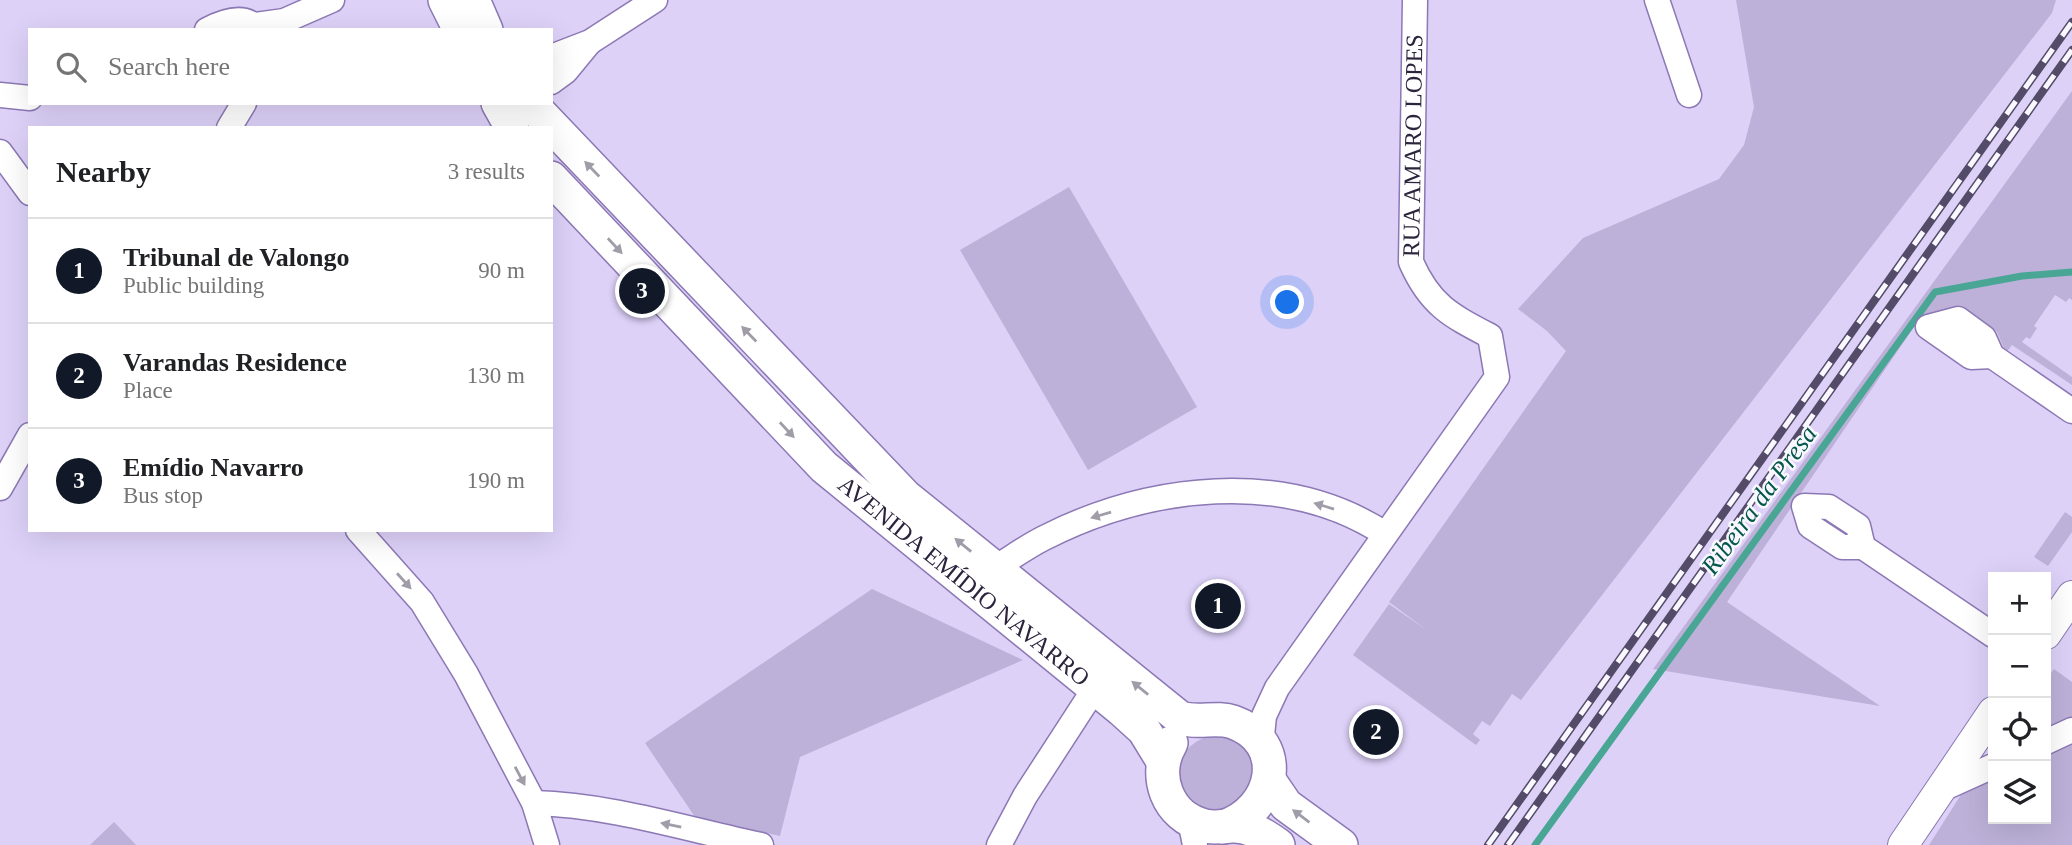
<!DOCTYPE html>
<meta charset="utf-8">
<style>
:root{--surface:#fff;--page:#f6f6f6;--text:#202124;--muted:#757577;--line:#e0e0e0;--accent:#111827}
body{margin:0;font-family:"Times New Roman",serif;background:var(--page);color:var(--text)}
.controls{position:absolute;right:21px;bottom:21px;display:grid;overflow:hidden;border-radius:0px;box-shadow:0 7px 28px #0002}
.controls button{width:63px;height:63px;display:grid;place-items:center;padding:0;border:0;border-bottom:2px solid var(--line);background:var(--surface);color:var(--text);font:35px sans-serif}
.you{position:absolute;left:1288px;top:303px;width:24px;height:24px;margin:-18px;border:5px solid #fff;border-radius:50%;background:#1a73e8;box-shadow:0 0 0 10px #1a73e833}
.badge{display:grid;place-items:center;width:46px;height:46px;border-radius:50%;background:var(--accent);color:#fff;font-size:23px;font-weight:700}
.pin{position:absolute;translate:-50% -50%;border:4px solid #fff;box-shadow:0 2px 7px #0006}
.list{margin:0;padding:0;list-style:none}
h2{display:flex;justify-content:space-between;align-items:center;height:91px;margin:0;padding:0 28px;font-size:30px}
h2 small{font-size:23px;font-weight:400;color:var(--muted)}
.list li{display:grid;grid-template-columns:46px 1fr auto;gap:21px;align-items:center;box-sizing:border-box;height:105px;padding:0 28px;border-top:2px solid var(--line)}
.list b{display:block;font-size:26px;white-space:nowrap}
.list p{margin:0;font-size:23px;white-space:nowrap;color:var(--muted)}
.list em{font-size:23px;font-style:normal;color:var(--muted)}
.icon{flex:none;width:38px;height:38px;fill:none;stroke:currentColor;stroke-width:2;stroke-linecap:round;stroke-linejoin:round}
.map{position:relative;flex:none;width:2072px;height:845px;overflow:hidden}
.search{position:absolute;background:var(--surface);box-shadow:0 7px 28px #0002;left:28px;top:28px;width:525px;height:77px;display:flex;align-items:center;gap:18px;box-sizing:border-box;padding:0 24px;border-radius:0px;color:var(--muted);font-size:26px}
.panel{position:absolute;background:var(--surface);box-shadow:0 7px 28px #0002;left:28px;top:126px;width:525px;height:406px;border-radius:0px}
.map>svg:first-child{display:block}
</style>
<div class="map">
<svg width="2072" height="845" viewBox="0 0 2072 845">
<rect width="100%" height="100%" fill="#ddd1f8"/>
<!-- green -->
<g fill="#bdb1d9">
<path d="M1736,0H2056L2052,13L1521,700L1512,694L1490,726L1482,721L1473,734L1480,740L1476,745L1353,655L1389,604L1428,631L1389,602L1566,351L1547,331L1518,309L1583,238L1719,179L1744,145L1754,107Z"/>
<path d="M2072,91V300L2069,298L2066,302L2055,295L2034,326L2037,328L2030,339L2026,337L2022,342L2072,377V385L2012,345L2006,353L1997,332L1967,310L1920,318L1727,602L1880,706L1653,669Z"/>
<path d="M1069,187L1197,407L1088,470L960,250Z"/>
<path d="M2065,512L2072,517V532L2048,566L2034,557Z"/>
<path d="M872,589L1023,660L800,757L780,836L695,817L645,743Z"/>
<path d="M2054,669L2072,682V722L2046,734V680Z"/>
<circle cx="1216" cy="773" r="37"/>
<path d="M2072,740V845H1929L1969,782L1993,772V819H2046V751Z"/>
<path d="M114,822L136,845H90Z"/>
</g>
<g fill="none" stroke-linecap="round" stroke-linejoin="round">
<!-- stream -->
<path stroke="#49a694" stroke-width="7" d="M1535,845L1935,292L2022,276L2072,272"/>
<defs>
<g id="minor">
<path d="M1657,0L1689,95"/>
<path d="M255,25L284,21L332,0"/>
<path d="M207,30C222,22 245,13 258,30"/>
<path d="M551,57L590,42L655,0"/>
<path d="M551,82L566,71L589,43"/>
<path d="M0,95L30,98"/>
<path d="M229,128L244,103"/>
<path d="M0,152L30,193"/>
<path d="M1958,319L1984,338L1992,356L1971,357L1928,327Z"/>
<path d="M1992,356L2072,411"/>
<path d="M0,488L30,435"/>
<path d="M1804,506L1829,507L1858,526L1863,547H1842L1810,526Z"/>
<path d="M358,530L422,602L466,674L534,803L547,845"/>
<path d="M1863,547L1993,635"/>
<path d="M993,569C1010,559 1026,547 1044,538C1148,485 1284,468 1385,534"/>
<path d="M2046,742L2072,730"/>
<path id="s1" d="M1261,745L1264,716L1277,688L1497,377L1490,336C1450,315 1430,305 1411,262L1415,0"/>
<path d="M1940,790L1993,766"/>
<path d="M534,803C611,805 686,829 761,845"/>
<path d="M1190,820L1195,845"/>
<path d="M999,845L1025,796L1095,688"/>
</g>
<g id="tertiary">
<path d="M2046,634L2072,596"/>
<path d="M1903,845L1993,712"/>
</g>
<g id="secondary">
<path d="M445,0L460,30"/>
<path d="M473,0L486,30"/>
<path d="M498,103L512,128"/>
<path d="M530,103L905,496L1180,718C1198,724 1216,716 1233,722C1289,742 1276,810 1223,827"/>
<path id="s2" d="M551,178L824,467L1122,710L1144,730L1163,761"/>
<path d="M1171,743C1152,775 1167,817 1205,826C1217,829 1231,824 1243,827C1255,829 1268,838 1278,845"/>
<path d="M1269,780L1286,805L1341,845"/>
</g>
</defs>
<!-- minor casing -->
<use href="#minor" stroke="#8c78b4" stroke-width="27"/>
<!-- tertiary casing -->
<use href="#tertiary" stroke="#8c78b4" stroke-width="32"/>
<!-- secondary casing -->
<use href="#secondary" stroke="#8c78b4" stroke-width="36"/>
<!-- minor -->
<use href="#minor" stroke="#fff" stroke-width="24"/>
<!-- tertiary -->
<use href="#tertiary" stroke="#fff" stroke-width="30"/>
<!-- secondary -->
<use href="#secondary" stroke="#fff" stroke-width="33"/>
<defs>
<g id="rail">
<path d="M1488,845L2072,22"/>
<path d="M1508,845L2072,50"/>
</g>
</defs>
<!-- rail casing -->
<use href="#rail" stroke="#544b68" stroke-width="8"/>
<!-- rail -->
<use href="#rail" stroke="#faf8ff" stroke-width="5" stroke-dasharray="16" stroke-linecap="butt"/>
</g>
<!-- one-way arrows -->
<defs><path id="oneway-solid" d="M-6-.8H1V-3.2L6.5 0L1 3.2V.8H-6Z" transform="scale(1.75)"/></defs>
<g fill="#a09ca8">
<use href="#oneway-solid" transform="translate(592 169) rotate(-134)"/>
<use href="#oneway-solid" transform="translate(615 246) rotate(47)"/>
<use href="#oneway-solid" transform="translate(749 334) rotate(-134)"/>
<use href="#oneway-solid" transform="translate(787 430) rotate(47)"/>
<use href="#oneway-solid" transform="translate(1324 506) rotate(-163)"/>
<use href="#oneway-solid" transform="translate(1101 515) rotate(164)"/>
<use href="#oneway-solid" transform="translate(963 545) rotate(-141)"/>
<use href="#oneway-solid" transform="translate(404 581) rotate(48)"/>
<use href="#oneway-solid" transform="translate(1140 688) rotate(-141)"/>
<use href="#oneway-solid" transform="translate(520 776) rotate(62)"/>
<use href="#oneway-solid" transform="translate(1301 816) rotate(-143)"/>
<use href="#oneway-solid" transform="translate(671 825) rotate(-168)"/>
</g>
<g text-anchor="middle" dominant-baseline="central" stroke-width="5" stroke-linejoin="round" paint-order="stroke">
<!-- street labels -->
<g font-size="24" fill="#2c243d" stroke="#faf8ff">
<text stroke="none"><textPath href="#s1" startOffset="710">RUA AMARO LOPES</textPath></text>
<text stroke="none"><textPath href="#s2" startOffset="578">AVENIDA EMÍDIO NAVARRO</textPath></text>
</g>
<!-- water labels -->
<g font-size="26" font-style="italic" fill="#04574b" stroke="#faf8ff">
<text transform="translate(1759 500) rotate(-54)">Ribeira da Presa</text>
</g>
</g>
</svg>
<div class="controls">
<button>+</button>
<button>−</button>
<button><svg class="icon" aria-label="locate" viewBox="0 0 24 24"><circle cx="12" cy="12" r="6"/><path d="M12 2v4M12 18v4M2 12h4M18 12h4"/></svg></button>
<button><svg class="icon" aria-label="layers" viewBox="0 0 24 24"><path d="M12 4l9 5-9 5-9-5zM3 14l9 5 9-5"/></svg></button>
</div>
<div class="you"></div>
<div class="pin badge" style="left:1218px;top:606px">1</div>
<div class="pin badge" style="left:1376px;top:732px">2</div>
<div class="pin badge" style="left:642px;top:291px">3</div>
<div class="search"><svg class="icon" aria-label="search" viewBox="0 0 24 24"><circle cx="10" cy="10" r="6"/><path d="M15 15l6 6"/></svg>Search here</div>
<section class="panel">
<h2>Nearby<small>3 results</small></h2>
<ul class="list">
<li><span class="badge">1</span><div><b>Tribunal de Valongo</b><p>Public building</p></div><em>90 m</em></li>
<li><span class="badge">2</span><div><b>Varandas Residence</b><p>Place</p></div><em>130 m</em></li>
<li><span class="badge">3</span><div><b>Emídio Navarro</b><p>Bus stop</p></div><em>190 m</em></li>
</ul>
</section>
</div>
